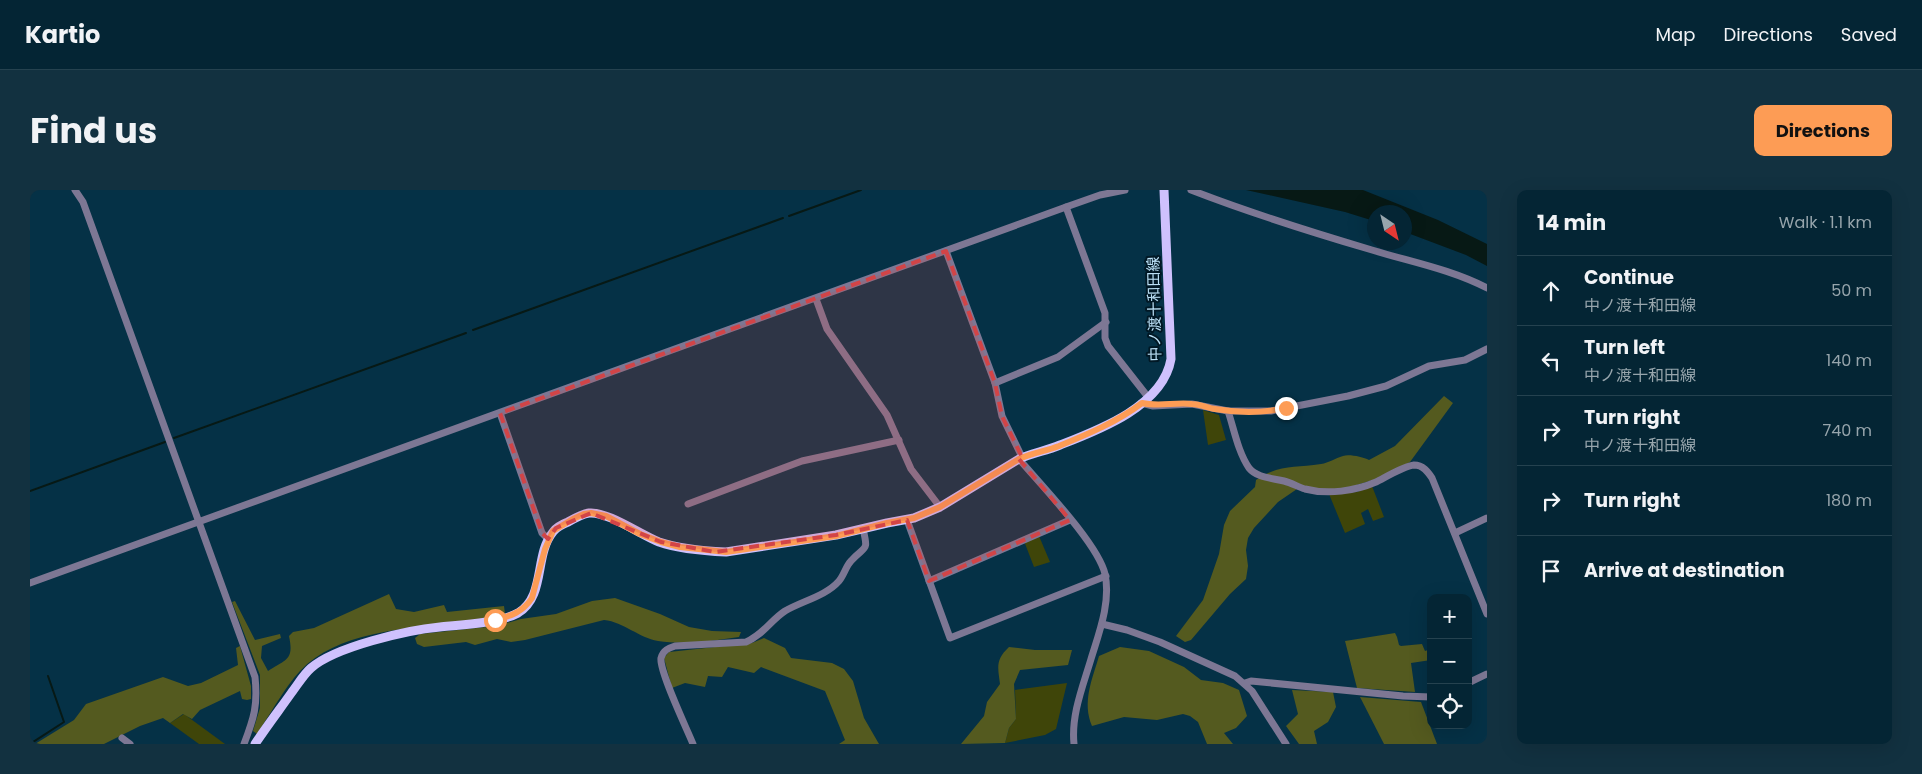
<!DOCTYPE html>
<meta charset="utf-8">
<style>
:root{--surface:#042534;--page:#123140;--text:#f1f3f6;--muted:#97a5ac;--line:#25424f;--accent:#fd9c55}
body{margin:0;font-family:Poppins,"Noto Sans JP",sans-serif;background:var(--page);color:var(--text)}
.controls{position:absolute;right:15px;bottom:15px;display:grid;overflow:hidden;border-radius:10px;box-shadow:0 5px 20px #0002}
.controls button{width:45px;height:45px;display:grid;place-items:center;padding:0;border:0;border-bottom:1px solid var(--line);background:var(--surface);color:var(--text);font:25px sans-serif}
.compass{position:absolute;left:1337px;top:15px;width:45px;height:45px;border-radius:50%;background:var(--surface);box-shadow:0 5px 20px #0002;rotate:145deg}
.stop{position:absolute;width:15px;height:15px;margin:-11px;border:4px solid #fd9c55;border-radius:50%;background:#fff}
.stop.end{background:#fd9c55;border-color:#fff;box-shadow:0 1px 5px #0008}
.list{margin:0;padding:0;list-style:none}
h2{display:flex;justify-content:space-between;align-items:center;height:65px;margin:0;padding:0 20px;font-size:21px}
h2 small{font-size:16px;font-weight:400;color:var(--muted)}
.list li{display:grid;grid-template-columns:32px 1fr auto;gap:15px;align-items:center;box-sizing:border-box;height:70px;padding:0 20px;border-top:1px solid var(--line)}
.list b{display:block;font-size:19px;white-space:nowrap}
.list p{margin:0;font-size:16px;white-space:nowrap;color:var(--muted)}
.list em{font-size:16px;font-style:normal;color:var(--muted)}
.icon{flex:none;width:28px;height:28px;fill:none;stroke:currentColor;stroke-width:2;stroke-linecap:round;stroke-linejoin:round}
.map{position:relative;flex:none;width:1457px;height:554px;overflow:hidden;border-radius:10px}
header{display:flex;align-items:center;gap:30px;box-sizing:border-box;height:70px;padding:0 25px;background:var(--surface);border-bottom:1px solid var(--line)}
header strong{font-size:24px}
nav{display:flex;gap:28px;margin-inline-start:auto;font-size:18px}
.intro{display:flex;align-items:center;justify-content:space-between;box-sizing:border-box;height:120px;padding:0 30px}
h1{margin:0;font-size:35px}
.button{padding:12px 22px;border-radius:10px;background:var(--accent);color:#111;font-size:18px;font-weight:700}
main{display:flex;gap:30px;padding:0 30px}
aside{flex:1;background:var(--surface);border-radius:10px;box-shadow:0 5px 20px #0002}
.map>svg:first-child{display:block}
</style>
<header>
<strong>Kartio</strong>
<nav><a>Map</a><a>Directions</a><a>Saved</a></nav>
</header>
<div class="intro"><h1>Find us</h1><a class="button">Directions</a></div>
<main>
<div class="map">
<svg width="1457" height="554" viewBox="0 0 1457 554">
<rect width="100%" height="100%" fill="#053146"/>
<!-- green -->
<g fill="#3f4509">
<path d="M1173,220L1189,225L1196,250L1178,255Z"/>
<path d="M1342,296L1354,327L1343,331L1338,319L1331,323L1335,334L1315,343L1299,304L1327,302Z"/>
<path d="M1009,346L1020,372L1004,377L994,351Z"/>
<path d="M1037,493L1026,539L1015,545L975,553L979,538L986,529L985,500Z"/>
<path d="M154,524L195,554H169L140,533Z"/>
</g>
<!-- forest -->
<g fill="#545a1f">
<path d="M1414,206L1423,213L1380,272L1349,288L1314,299H1267L1248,312L1224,338L1218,348L1216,360L1218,376L1216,389L1200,404L1161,450L1155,452L1146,446L1173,410L1189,364L1194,335L1200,321L1225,297L1226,290C1249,274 1265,278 1291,274C1299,273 1305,268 1313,266C1319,264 1333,267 1339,270L1365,256Z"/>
<path d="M359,404L366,419L384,422L414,415L417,422L474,416L475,424C458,427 440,431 423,433C372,439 307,442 270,481C255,497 239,526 227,544L223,541L230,518V485L202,412L205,411L225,450L250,444L251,448L232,456L231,468L238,481C257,469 264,470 259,446L263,442L284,438Z"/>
<path d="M585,408L630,424L659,437L682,441L711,442L709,447C682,451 655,455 628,451C609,448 594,432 574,430L495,450L481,452L467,449L445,455L436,452L394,457L387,454L385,448L390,444L466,436L491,429L526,424L562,411Z"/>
<path d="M1365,443L1367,447L1369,455L1371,456L1392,454L1395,461L1401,459V470L1381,473L1385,502L1327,498L1315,451Z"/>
<path d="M734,448L755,458L761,468L802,473L814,479L823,491L834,528L849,554H809L815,550L795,501L731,477L724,483L698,477L692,487L678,486L675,497L655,493L642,498L634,468L639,462L722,453Z"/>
<path d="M210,456L221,496V509L217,510L212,509L210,501L170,520L162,529L153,524L140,533L133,528L110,536L74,554H5L44,530L56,514L133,487L158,496L171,493L208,475L206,458Z"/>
<path d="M979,457L1005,460H1042L1038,475L990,480L984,494L986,529L979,538L975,553L931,554L954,526L957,512L970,494C968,478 965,470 979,457Z"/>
<path d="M1090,457L1119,461L1154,477L1171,490L1193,493L1209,500L1217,526L1206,538L1194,543L1203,554H1177L1168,532L1160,526L1153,524L1127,530L1094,527L1062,536C1052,512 1062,490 1069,466Z"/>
<path d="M1262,500L1303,502L1306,517L1298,532L1284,541L1287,554H1269L1256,536L1268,524Z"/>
<path d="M1330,507L1391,512L1407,554H1354Z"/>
</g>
<!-- water -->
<path fill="#071915" d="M1216,0H1333L1408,30L1457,54V76L1436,65L1375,42L1374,22H1344V31L1315,22Z"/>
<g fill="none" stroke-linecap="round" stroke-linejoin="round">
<!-- stream -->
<g stroke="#071915" stroke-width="2">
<path d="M759,26L831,0"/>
<path d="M443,140L753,28"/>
<path d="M144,248L436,143"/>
<path d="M0,301L135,252"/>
<path d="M0,554L34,532L18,486"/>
</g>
<!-- minor -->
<g stroke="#7d7794" stroke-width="7">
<path d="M45,0L53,12L225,487C228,515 224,528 214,554"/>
<path d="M1161,0C1220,23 1281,42 1342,60C1381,72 1420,79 1457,98"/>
<path d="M1036,17L1075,123V148L1078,156L1118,207"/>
<path d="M916,61L965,193L972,226L992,267"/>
<path d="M786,109L797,139L857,225L881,279L910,317"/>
<path d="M965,193L1028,167L1076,132"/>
<path d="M1111,213L1123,216L1162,214L1198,221H1241L1318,206L1356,196L1399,176L1435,170L1457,159"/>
<path d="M1198,221C1204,239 1208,262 1219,278C1227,288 1242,288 1254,291C1262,293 1268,297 1275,299C1298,305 1325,301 1346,292C1356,287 1374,276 1384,275C1393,275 1398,282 1402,288L1457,424"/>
<path d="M470,223L512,343L518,349"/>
<path d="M989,269C1011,295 1068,354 1075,384C1081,412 1069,443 1061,469C1053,496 1041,525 1044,554"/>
<path d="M658,314L772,271L869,250"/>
<path d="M877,330L920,448L1076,386"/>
<path d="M1425,343L1457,328"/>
<path d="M899,391L1040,330"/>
<path d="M0,393L1036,17L1070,5L1095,0"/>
<path d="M1072,434L1097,440L1130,452L1205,486L1222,501L1256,554"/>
<path d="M1215,493L1221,491L1373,506L1401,507"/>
<path d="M1438,493L1457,484"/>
<path d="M92,548L100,554"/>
<path d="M663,554C657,539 629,481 631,468C633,460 639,458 645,456L716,452C733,445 741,430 755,421C772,411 796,406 809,391C814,385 816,376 821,371C835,355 839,363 833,339"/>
</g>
<!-- major -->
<path stroke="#cfc1fd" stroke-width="9" d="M225,554C237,536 250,519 262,502C268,494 274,484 281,478C305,457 377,440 410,437C430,435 470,433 488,423C516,406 504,365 523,342C526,337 533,334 538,332C545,328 552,324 559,323C577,321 611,345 629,352C649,359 674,361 696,362L806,345L857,333L884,328L910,317L989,269C1002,263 1016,261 1030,255C1069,240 1133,216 1141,169L1134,0"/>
</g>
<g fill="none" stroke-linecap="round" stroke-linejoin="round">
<!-- route -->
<path stroke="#fd9c55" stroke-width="6" d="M465,430C481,426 493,422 502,408L515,359L523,341L543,329L554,324L561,323L576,326L610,344L631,352L650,357L696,362L806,346L857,333L884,328L910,317L989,269C1002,263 1016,261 1029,256C1058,244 1087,232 1112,213C1129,217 1145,212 1162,214C1170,214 1178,218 1185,219C1209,223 1233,223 1256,218"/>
</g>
<!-- marked area -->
<path fill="#d24447" fill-opacity="0.2" stroke="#d24447" stroke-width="4" stroke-dasharray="10 6" stroke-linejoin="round" d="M916,61L965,193L972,226L992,267L989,269L1040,330L899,391L877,330L806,345L685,362L631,352L561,323L526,338L518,349L512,343L470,223Z"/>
<g text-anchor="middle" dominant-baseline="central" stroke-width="4" stroke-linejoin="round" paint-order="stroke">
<!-- street labels -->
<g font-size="15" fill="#bbe0f6" stroke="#011825">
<text transform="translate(1124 119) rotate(-91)">中ノ渡十和田線</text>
</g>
</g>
</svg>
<div class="controls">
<button>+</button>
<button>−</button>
<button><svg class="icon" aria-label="locate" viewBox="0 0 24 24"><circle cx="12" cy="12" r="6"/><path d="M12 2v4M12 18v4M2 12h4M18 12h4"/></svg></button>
</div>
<svg class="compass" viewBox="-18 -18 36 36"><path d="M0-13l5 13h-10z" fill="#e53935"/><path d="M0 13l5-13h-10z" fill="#97a5ac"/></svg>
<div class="stop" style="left:465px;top:430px"></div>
<div class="stop end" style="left:1256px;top:218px"></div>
</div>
<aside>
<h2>14 min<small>Walk · 1.1 km</small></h2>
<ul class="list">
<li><svg class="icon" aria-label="ahead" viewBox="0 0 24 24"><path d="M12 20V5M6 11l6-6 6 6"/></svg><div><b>Continue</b><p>中ノ渡十和田線</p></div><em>50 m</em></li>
<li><svg class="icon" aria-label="left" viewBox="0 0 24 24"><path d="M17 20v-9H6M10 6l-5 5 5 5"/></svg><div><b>Turn left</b><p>中ノ渡十和田線</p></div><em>140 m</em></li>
<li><svg class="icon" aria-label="right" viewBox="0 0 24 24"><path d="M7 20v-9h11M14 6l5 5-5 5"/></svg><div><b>Turn right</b><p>中ノ渡十和田線</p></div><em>740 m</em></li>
<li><svg class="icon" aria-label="right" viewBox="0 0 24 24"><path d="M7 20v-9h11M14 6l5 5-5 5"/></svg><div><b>Turn right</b></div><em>180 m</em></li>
<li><svg class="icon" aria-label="arrive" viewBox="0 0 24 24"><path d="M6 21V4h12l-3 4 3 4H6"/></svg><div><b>Arrive at destination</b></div></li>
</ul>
</aside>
</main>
